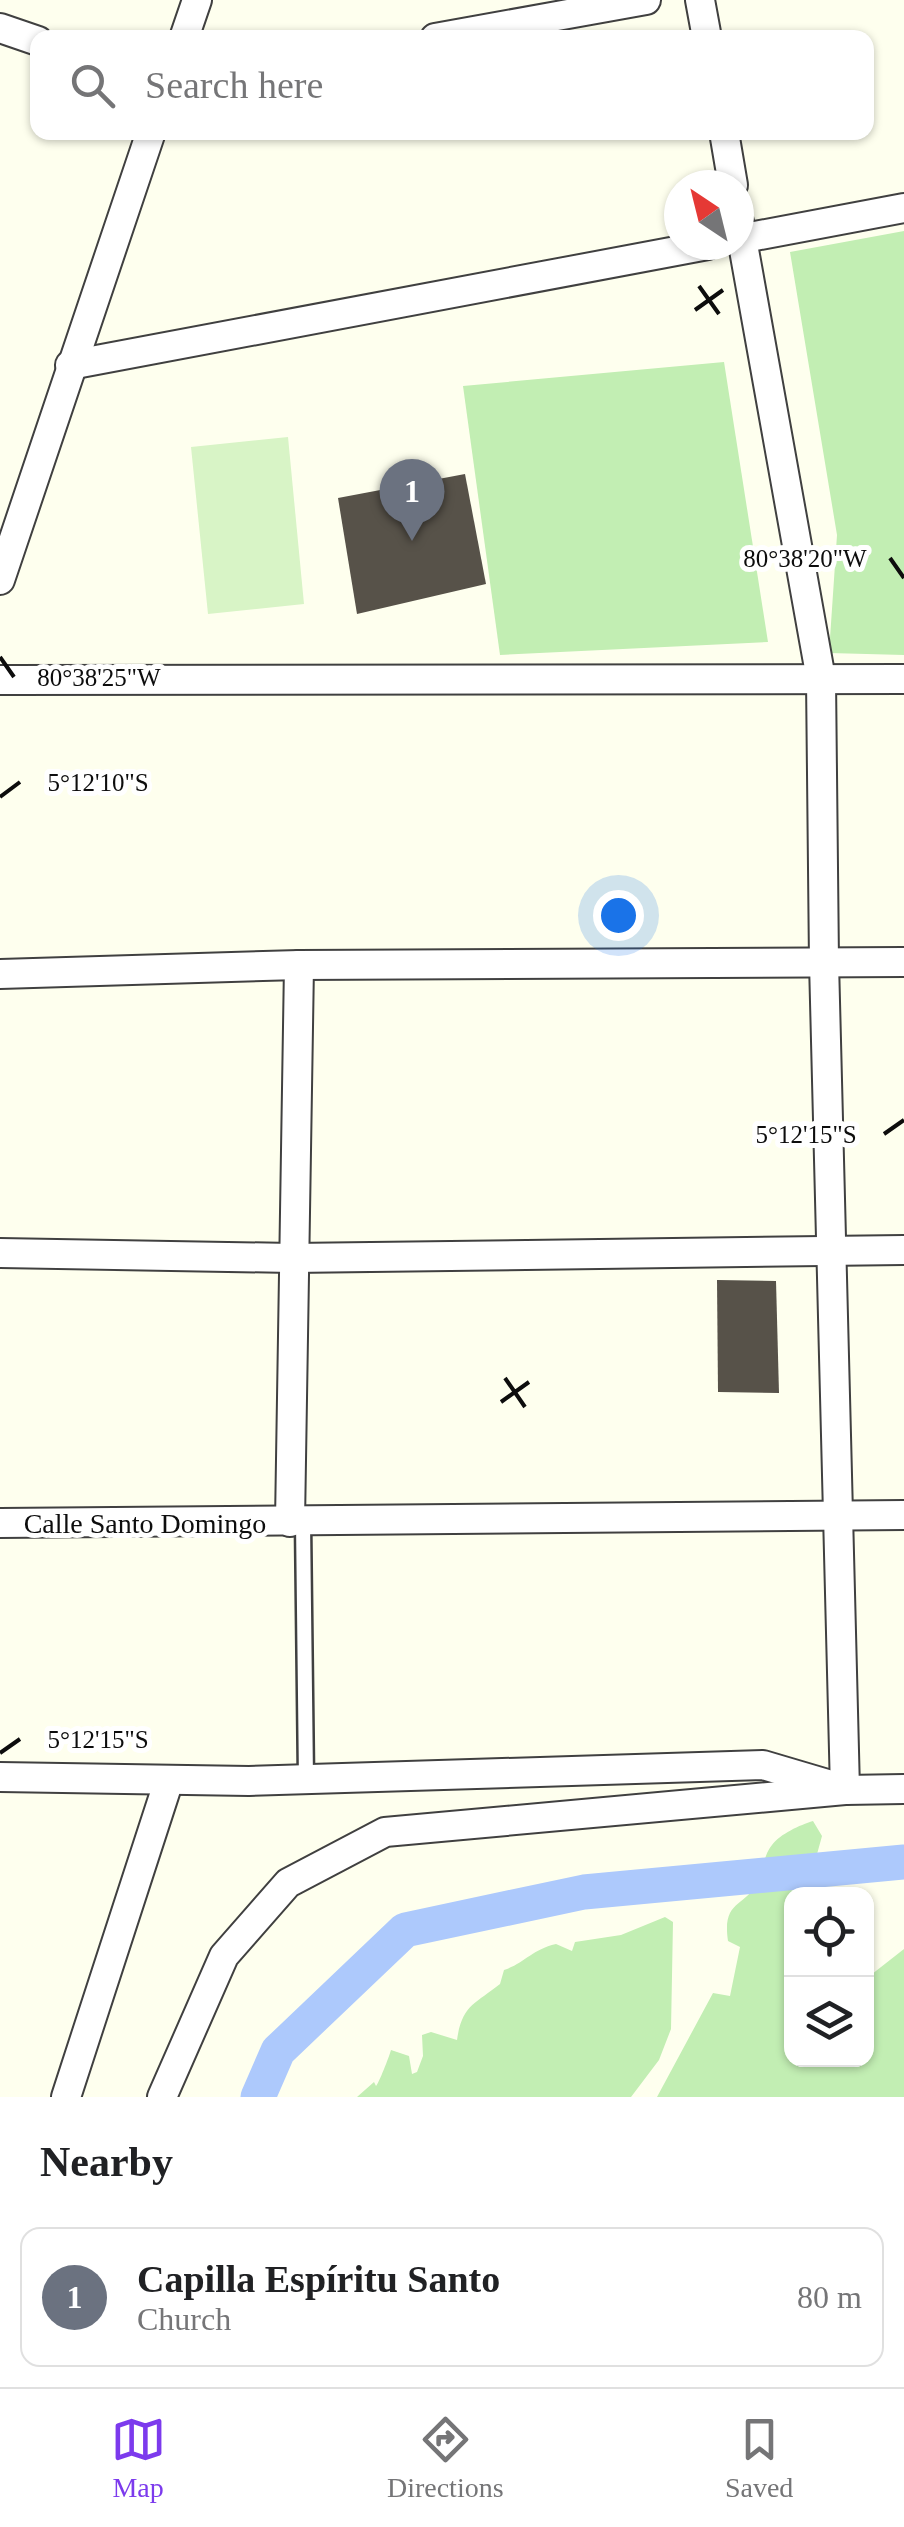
<!DOCTYPE html>
<meta charset="utf-8">
<style>
:root{--surface:#fff;--page:#f2f2f2;--text:#202124;--muted:#757577;--line:#e0e0e0;--accent:#7c3aed}
body{margin:0;font-family:"Times New Roman",serif;background:var(--page);color:var(--text)}
.controls{position:absolute;right:30px;bottom:30px;display:grid;overflow:hidden;border-radius:20px;box-shadow:0 2px 8px #0004}
.controls button{width:90px;height:90px;display:grid;place-items:center;padding:0;border:0;border-bottom:2px solid var(--line);background:var(--surface);color:var(--text);font:50px sans-serif}
.compass{position:absolute;left:664px;top:170px;width:90px;height:90px;border-radius:50%;background:var(--surface);box-shadow:0 2px 8px #0004;rotate:325deg}
.you{position:absolute;left:618px;top:915px;width:35px;height:35px;margin:-25px;border:8px solid #fff;border-radius:50%;background:#1a73e8;box-shadow:0 0 0 15px #1a73e833}
.badge{display:grid;place-items:center;width:65px;height:65px;border-radius:50%;background:var(--accent);color:#fff;font-size:32px;font-weight:700}
.pin{position:absolute;translate:-50% -82px;filter:drop-shadow(0 2px 5px #0008)}
.pin::after{content:'';position:absolute;top:52px;width:35px;height:30px;background:inherit;clip-path:polygon(0 0,100% 0,50% 100%)}
.list{margin:0;padding:0;list-style:none}
h2{display:flex;justify-content:space-between;align-items:center;height:130px;margin:0;padding:0 40px;font-size:42px}
h2 small{font-size:32px;font-weight:400;color:var(--muted)}
.list li{display:grid;grid-template-columns:65px 1fr auto;gap:30px;align-items:center;box-sizing:border-box;height:140px;margin:0 20px 20px;padding:0 20px;border:2px solid var(--line);border-radius:20px}
.list b{display:block;font-size:38px;white-space:nowrap}
.list p{margin:0;font-size:32px;white-space:nowrap;color:var(--muted)}
.list em{font-size:32px;font-style:normal;color:var(--muted)}
.icon{flex:none;width:55px;height:55px;fill:none;stroke:currentColor;stroke-width:2;stroke-linecap:round;stroke-linejoin:round}
.map{position:relative;flex:none;width:904px;height:2097px;overflow:hidden}
.search{position:absolute;background:var(--surface);box-shadow:0 2px 8px #0004;left:30px;right:30px;top:30px;height:110px;display:flex;align-items:center;gap:25px;box-sizing:border-box;padding:0 35px;border-radius:20px;color:var(--muted);font-size:38px}
.sheet{height:290px;background:var(--surface)}
nav{display:flex;justify-content:space-around;align-items:center;box-sizing:border-box;height:140px;border-top:2px solid var(--line);background:var(--surface);font-size:28px;color:var(--muted)}
nav a{display:grid;justify-items:center;gap:5px}
nav .on{color:var(--accent)}
.map>svg:first-child{display:block}
</style>
<div class="map">
<svg width="904" height="2097" viewBox="0 0 904 2097">
<rect width="100%" height="100%" fill="#feffee"/>
<!-- green -->
<g fill="#c2eeb3">
<path d="M904,231V655L829,653L837,535L790,252Z"/>
<path d="M724,362L768,642L500,655L463,386Z"/>
<path d="M813,1821L822,1836L806,1894H792V2060H866L867,1978L904,1949V2097H657L713,1993L730,1996L740,1947L728,1941C722,1900 744,1908 758,1882C763,1871 764,1854 772,1845C780,1834 800,1825 813,1821Z"/>
<path d="M665,1917L673,1922L671,2029L659,2060L631,2097H357L374,2082L376,2086C379,2083 389,2057 391,2050L409,2056L412,2074L417,2072L423,2056L422,2035L431,2032L457,2040C462,2005 475,2004 500,1984L504,1970C525,1963 531,1950 556,1944L572,1951L575,1942L621,1935Z"/>
</g>
<!-- pitch -->
<path fill="#d8f4c6" d="M288,437L304,604L208,614L191,447Z"/>
<g fill="none" stroke-linecap="round" stroke-linejoin="round">
<!-- canal -->
<path stroke="#adc9fc" stroke-width="35" d="M258,2097L278,2051L405,1930L584,1892L904,1862"/>
</g>
<!-- building -->
<g fill="#575249">
<path d="M465,474L486,584L357,614L338,498Z"/>
<path d="M717,1280L776,1281L779,1393L718,1392Z"/>
</g>
<g fill="none" stroke-linecap="round" stroke-linejoin="round">
<defs>
<path id="lane" d="M303,1522L306,1779"/>
<g id="street">
<path d="M700,0L707,38"/>
<path d="M0,28L38,41"/>
<path d="M184,38L197,0"/>
<path d="M435,38L646,0"/>
<path d="M724,132L733,185"/>
<path d="M739,222L821,679L824,962L845,1790"/>
<path d="M739,239L904,208"/>
<path d="M70,365L708,245"/>
<path d="M0,580L151,132"/>
<path d="M0,680L904,679"/>
<path d="M0,974L299,965L904,962"/>
<path d="M0,1253L292,1258L904,1250"/>
<path d="M290,1522L299,965"/>
<path d="M0,1523L904,1515"/>
<path d="M0,1777L249,1781L763,1765L834,1786"/>
<path d="M66,2097L169,1780"/>
<path d="M162,2097L224,1956L288,1883L385,1832L845,1790L904,1789"/>
</g>
</defs>
<!-- lane casing -->
<use href="#lane" stroke="#404040" stroke-width="19"/>
<!-- street casing -->
<use href="#street" stroke="#404040" stroke-width="32"/>
<!-- lane -->
<use href="#lane" stroke="#fff" stroke-width="14"/>
<!-- street -->
<use href="#street" stroke="#fff" stroke-width="28"/>
</g>
<!-- ticks -->
<path fill="none" stroke="#0d0d0d" stroke-width="4" d="M699,286L719,314M695,310L723,290M890,558L904,578M0,657L14,677M0,797L20,782M884,1134L904,1120M505,1378L525,1407M501,1402L529,1382M0,1753L20,1739"/>
<g text-anchor="middle" dominant-baseline="central" stroke-width="10" stroke-linejoin="round" paint-order="stroke">
<!-- street labels -->
<g font-size="28" fill="#0d0d0d" stroke="#fff">
<text x="145" y="1523">Calle Santo Domingo</text>
</g>
</g>
<g font-size="25" text-anchor="middle" fill="#0d0d0d" stroke="#fff" stroke-width="10" stroke-linejoin="round" paint-order="stroke">
<text x="805" y="567">80°38'20"W</text>
<text x="99" y="686">80°38'25"W</text>
<text x="98" y="791">5°12'10"S</text>
<text x="806" y="1143">5°12'15"S</text>
<text x="98" y="1748">5°12'15"S</text>
</g>
</svg>
<div class="controls">
<button><svg class="icon" aria-label="locate" viewBox="0 0 24 24"><circle cx="12" cy="12" r="6"/><path d="M12 2v4M12 18v4M2 12h4M18 12h4"/></svg></button>
<button><svg class="icon" aria-label="layers" viewBox="0 0 24 24"><path d="M12 4l9 5-9 5-9-5zM3 14l9 5 9-5"/></svg></button>
</div>
<svg class="compass" viewBox="-18 -18 36 36"><path d="M0-13l5 13h-10z" fill="#e53935"/><path d="M0 13l5-13h-10z" fill="#757577"/></svg>
<div class="you"></div>
<div class="pin badge" style="left:412px;top:541px;background:#6b7280">1</div>
<div class="search"><svg class="icon" aria-label="search" viewBox="0 0 24 24"><circle cx="10" cy="10" r="6"/><path d="M15 15l6 6"/></svg>Search here</div>
</div>
<section class="sheet">
<h2>Nearby<small></small></h2>
<ul class="list">
<li><span class="badge" style="background:#6b7280">1</span><div><b>Capilla Espíritu Santo</b><p>Church</p></div><em>80 m</em></li>
</ul>
</section>
<nav>
<a class="on"><svg class="icon" aria-label="map" viewBox="0 0 24 24"><path d="M3 6l6-2 6 2 6-2v14l-6 2-6-2-6 2zM9 4v14M15 6v14"/></svg>Map</a>
<a><svg class="icon" aria-label="directions" viewBox="0 0 24 24"><path d="M12 3l9 9-9 9-9-9zM9 14v-3h6M13 9l2 2-2 2"/></svg>Directions</a>
<a><svg class="icon" aria-label="saved" viewBox="0 0 24 24"><path d="M7 4h10v16l-5-4-5 4z"/></svg>Saved</a>
</nav>
